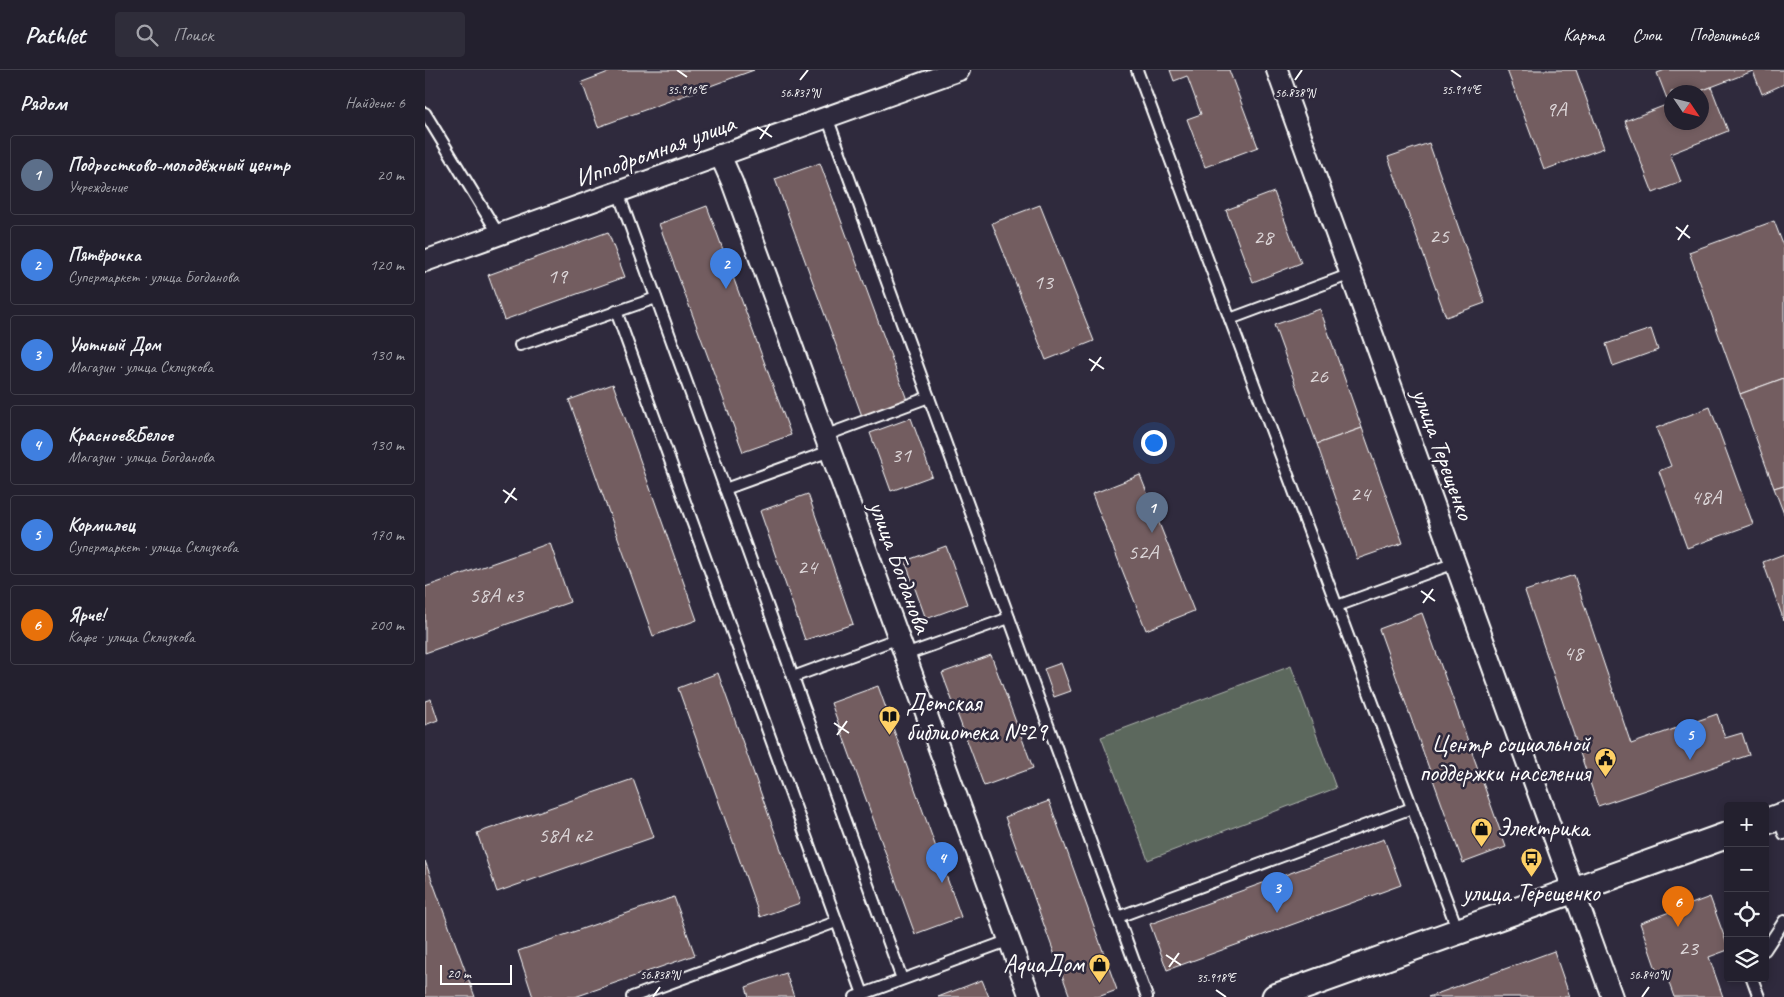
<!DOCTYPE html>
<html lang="ru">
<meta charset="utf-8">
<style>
:root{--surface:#23202e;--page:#2f2d3a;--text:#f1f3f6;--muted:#a3a3aa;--line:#403e4a;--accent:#db2777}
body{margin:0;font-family:Caveat,sans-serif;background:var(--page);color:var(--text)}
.controls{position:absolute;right:15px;bottom:15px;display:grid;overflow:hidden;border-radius:5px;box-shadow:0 2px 8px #0003}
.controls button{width:45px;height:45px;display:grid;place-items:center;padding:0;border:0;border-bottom:1px solid var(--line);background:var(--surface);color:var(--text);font:25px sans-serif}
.compass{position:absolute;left:1239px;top:15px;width:45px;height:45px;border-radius:50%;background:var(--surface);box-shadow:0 2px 8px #0003;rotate:125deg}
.scale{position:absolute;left:15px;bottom:12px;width:72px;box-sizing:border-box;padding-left:5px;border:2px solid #fff;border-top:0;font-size:14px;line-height:18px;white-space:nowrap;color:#fff;-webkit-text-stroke:4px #2f2a3d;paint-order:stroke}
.you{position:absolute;left:728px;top:372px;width:18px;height:18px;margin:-12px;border:4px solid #fff;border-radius:50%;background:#1a73e8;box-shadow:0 0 0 8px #1a73e833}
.badge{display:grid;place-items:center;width:32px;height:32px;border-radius:50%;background:var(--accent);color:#fff;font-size:16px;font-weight:700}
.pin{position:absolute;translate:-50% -41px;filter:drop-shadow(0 1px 2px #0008)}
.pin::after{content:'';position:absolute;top:26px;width:18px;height:15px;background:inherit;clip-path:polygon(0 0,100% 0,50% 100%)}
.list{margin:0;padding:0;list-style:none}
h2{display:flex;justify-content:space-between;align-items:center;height:65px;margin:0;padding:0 20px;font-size:21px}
h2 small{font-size:16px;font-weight:400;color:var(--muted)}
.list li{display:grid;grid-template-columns:32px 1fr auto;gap:15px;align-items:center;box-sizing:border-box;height:80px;margin:0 10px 10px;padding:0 10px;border:1px solid var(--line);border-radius:5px}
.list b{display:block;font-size:19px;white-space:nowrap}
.list p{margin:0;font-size:16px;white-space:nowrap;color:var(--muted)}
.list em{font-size:16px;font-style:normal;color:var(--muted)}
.icon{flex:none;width:28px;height:28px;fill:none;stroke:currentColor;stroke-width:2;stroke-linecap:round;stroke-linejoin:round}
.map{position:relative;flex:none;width:1359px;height:927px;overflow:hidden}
header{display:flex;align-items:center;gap:30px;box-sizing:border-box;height:70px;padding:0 25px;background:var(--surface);border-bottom:1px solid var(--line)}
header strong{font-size:24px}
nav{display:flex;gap:28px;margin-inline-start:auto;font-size:18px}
.search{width:350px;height:45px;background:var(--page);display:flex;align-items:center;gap:12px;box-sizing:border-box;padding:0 18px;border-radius:5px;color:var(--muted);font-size:19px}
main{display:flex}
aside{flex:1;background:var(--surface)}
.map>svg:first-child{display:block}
</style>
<header>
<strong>Pathlet</strong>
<div class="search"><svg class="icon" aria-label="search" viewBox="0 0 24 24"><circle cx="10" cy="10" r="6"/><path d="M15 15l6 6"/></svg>Поиск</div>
<nav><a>Карта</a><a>Слои</a><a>Поделиться</a></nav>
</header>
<main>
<aside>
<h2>Рядом<small>Найдено: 6</small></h2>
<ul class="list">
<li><span class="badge" style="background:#5c6f8a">1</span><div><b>Подростково-молодёжный центр</b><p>Учреждение</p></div><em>20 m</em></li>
<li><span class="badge" style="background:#3f7fe0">2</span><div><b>Пятёрочка</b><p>Супермаркет · улица Богданова</p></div><em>120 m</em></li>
<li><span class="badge" style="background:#3f7fe0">3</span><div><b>Уютный Дом</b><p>Магазин · улица Склизкова</p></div><em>130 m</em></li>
<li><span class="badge" style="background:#3f7fe0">4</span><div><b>Красное&amp;Белое</b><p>Магазин · улица Богданова</p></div><em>130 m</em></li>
<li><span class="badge" style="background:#3f7fe0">5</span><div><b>Кормилец</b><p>Супермаркет · улица Склизкова</p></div><em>170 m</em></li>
<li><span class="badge" style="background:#e8710a">6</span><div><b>Ярче!</b><p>Кафе · улица Склизкова</p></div><em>200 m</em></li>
</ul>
</aside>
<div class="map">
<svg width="1359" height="927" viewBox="0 0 1359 927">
<rect width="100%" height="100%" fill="#2f2a3d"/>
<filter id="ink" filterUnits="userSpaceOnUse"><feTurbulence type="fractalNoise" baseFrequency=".02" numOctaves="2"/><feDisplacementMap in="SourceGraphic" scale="10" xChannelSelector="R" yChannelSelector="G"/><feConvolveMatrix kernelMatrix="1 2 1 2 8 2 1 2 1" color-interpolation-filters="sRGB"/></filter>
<g filter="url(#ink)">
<!-- green -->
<path fill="#5c685d" stroke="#aeb4ae" d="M866,596L911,718L723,790L676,667Z"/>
<!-- building -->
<g fill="#735d61" stroke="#fff">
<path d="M189,0H329L173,57L157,12Z"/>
<path d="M745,0H804L833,77L780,97L762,49L776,44L762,6L749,11Z"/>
<path d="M1082,0H1151L1179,78L1119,100Z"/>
<path d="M1240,0H1359V14L1337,24L1328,1L1273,22H1246V33L1244,34L1232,3Z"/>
<path d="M1286,17L1303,61L1245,84L1256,112L1228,123L1200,51L1246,33V52H1276V22H1273Z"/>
<path d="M1004,73L1060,233L1021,247L963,87Z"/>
<path d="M395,93L482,330L437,346L350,109Z"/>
<path d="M849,122L876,193L828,212L801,140Z"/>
<path d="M615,135L669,271L621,290L567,153Z"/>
<path d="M282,136L366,365L318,382L234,154Z"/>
<path d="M1349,151L1359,177V308L1315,324L1264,182Z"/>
<path d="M183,162L200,207L79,250L63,205Z"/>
<path d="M895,239L937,358L892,374L849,255Z"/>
<path d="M1226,259L1233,280L1188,296L1181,274Z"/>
<path d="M1359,308V415L1349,418L1315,324Z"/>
<path d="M188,314L272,550L228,566L144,330Z"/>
<path d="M1285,337L1328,454L1262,478L1234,401L1246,396L1231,358Z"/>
<path d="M486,348L507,406L466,421L445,363Z"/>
<path d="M937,358L978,473L932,489L892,374Z"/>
<path d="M715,405L769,541L721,560L667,424Z"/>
<path d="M1359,415V444L1349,418Z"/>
<path d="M383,424L428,554L380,570L335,441Z"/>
<path d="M125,473L145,532L0,583V517Z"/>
<path d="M521,476L542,534L501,549L480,491Z"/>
<path d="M1359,484V551L1338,492Z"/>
<path d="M1149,505L1206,674L1292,644L1300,668L1317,663L1324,685L1173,736L1100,521Z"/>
<path d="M997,543L1081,777L1038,793L954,559Z"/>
<path d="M566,585L608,698L559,716L517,603Z"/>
<path d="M636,593L646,621L629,627L619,599Z"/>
<path d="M293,603L375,833L335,847L253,618Z"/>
<path d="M453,616L536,847L490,864L406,633Z"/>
<path d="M6,629L13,650L0,655V631Z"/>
<path d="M208,709L229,767L72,822L52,763Z"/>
<path d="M624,731L692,920L673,927H645L580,747Z"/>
<path d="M959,769L976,815L742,900L725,854Z"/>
<path d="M0,791L50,927H0Z"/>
<path d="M249,827L270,885L150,927H108L93,881Z"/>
<path d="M1285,827L1303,877V880L1284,887L1298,927H1249L1240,902L1233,905L1215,853Z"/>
<path d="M1129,881L1145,927H1003Z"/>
<path d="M361,903L369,927H324L321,917Z"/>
<path d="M557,910L564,927H513Z"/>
</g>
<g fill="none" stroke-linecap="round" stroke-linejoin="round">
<defs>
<g id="service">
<path d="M712,0L1033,861"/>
<path d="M0,43L74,165"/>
<path d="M402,47L722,927"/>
<path d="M193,122L477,909"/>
<path d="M191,241L438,924"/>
<path d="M805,249L926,204"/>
<path d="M95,275L231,228"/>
<path d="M399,366L504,327"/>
<path d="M300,419L405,381"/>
<path d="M912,536L1030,493"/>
<path d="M480,585L584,548"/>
<path d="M368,607L474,568"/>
<path d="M1353,748L1359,764"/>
<path d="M693,847L987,738"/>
<path d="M1340,880L1359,851"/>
<path d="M1327,908L1334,927"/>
<path d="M207,927L411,852"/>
<path d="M430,927L585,870"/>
</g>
<g id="minor">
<path d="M852,0L1187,927"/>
<path d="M295,85L307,112L605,927"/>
<path d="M0,191L534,0"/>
</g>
<g id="tertiary">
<path d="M1340,752L1359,745"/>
<path d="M850,927L1303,765"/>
</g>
</defs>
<!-- service casing -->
<use href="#service" stroke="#fff" stroke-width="14"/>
<!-- minor casing -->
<use href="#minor" stroke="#fff" stroke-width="24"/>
<!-- tertiary casing -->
<use href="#tertiary" stroke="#fff" stroke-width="29"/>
<!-- service -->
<use href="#service" stroke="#2f2a3d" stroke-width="10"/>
<!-- minor -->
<use href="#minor" stroke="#2f2a3d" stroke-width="20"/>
<!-- tertiary -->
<use href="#tertiary" stroke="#2f2a3d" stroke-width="25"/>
</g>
</g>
<!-- ticks -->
<path fill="none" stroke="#fff" stroke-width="2" d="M252,0L262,7M1026,0L1036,7M375,10L383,0M870,10L877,0M332,57L347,67M335,69L345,54M1251,157L1265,168M1253,170L1263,155M664,289L679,299M666,301L676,287M78,420L92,430M80,433L90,418M996,521L1010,531M998,533L1008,519M409,653L424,663M412,665L422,651M741,885L756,895M744,897L754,883M791,920L801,927M228,927L235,917M1217,927L1224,917"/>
<!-- icons -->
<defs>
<symbol id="library-pin" viewBox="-11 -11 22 30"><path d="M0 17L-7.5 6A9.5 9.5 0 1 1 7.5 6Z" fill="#ffd166" stroke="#2f2a3d"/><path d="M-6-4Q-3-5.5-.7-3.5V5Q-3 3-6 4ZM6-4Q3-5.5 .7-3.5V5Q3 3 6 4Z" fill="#111"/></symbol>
<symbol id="civic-pin" viewBox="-11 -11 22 30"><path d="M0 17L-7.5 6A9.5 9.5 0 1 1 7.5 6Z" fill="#ffd166" stroke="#2f2a3d"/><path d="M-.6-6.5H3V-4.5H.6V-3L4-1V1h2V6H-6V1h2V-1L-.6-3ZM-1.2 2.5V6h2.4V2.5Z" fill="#111"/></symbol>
<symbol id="shop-pin" viewBox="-11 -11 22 30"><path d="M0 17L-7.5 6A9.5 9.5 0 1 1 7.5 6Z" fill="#ffd166" stroke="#2f2a3d"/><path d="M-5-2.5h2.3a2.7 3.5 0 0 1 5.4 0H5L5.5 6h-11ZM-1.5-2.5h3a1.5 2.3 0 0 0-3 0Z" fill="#111"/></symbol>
<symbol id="bus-pin" viewBox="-11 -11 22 30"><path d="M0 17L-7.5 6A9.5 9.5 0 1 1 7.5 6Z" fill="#ffd166" stroke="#2f2a3d"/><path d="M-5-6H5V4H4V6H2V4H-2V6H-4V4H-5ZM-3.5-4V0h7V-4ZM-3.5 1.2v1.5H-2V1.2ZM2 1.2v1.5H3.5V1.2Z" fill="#111"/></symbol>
</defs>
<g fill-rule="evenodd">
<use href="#library-pin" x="452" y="634" width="25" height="34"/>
<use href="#civic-pin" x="1168" y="676" width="25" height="34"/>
<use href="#shop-pin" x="1044" y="746" width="25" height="34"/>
<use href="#bus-pin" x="1094" y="776" width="25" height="34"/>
<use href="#shop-pin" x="662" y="882" width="25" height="34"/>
</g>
<g text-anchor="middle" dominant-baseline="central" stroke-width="5" stroke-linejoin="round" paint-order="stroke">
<!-- number labels -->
<g font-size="22" fill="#dcd6d8">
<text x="1131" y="39">9А</text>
<text x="1014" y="166">25</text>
<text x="838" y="167">28</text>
<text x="132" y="206">19</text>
<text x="618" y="212">13</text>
<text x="893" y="306">26</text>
<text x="476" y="385">31</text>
<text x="935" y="424">24</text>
<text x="1281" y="427">48А</text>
<text x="718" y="482">52А</text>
<text x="382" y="497">24</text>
<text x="71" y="525">58А к3</text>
<text x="1148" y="583">48</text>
<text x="140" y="765">58А к2</text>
<text x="1263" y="878">23</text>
</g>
<!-- street labels -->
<g font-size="25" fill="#fff" stroke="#2f2a3d">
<text transform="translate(230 81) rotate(-20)">Ипподромная улица</text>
<text transform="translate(1018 384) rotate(70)">улица Терещенко</text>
<text transform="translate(475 497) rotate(70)">улица Богданова</text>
</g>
<!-- poi labels -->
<g font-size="25" fill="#fff" stroke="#2f2a3d" text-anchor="start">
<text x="481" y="633">Детская<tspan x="481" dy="29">библиотека №29</tspan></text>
<text x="1165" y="674" text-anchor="end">Центр социальной<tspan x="1165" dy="29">поддержки населения</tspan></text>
<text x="1072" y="758">Электрика</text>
<text x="1106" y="823" text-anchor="middle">улица Терещенко</text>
<text x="659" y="894" text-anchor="end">AquaДом</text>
</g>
</g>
<g font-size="12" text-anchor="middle" fill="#fff" stroke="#2f2a3d" stroke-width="5" stroke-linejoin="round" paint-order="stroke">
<text x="1036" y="24">35.914°E</text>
<text x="262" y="24">35.916°E</text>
<text x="375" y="27">56.837°N</text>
<text x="870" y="27">56.838°N</text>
<text x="235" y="909">56.838°N</text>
<text x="1224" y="909">56.840°N</text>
<text x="791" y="912">35.918°E</text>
</g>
</svg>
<div class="controls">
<button>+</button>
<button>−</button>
<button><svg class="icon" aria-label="locate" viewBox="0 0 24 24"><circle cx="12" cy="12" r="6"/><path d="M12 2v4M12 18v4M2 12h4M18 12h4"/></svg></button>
<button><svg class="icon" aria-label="layers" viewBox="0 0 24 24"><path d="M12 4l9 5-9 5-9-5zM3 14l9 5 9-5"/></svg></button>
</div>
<svg class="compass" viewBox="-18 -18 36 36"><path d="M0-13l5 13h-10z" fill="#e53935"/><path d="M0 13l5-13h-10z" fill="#a3a3aa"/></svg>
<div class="scale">20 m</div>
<div class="you"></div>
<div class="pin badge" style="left:727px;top:463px;background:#5c6f8a">1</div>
<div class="pin badge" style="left:301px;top:219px;background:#3f7fe0">2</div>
<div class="pin badge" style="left:852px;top:843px;background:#3f7fe0">3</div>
<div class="pin badge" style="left:517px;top:813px;background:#3f7fe0">4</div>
<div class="pin badge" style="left:1265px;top:690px;background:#3f7fe0">5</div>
<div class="pin badge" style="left:1253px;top:857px;background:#e8710a">6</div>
</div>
</main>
